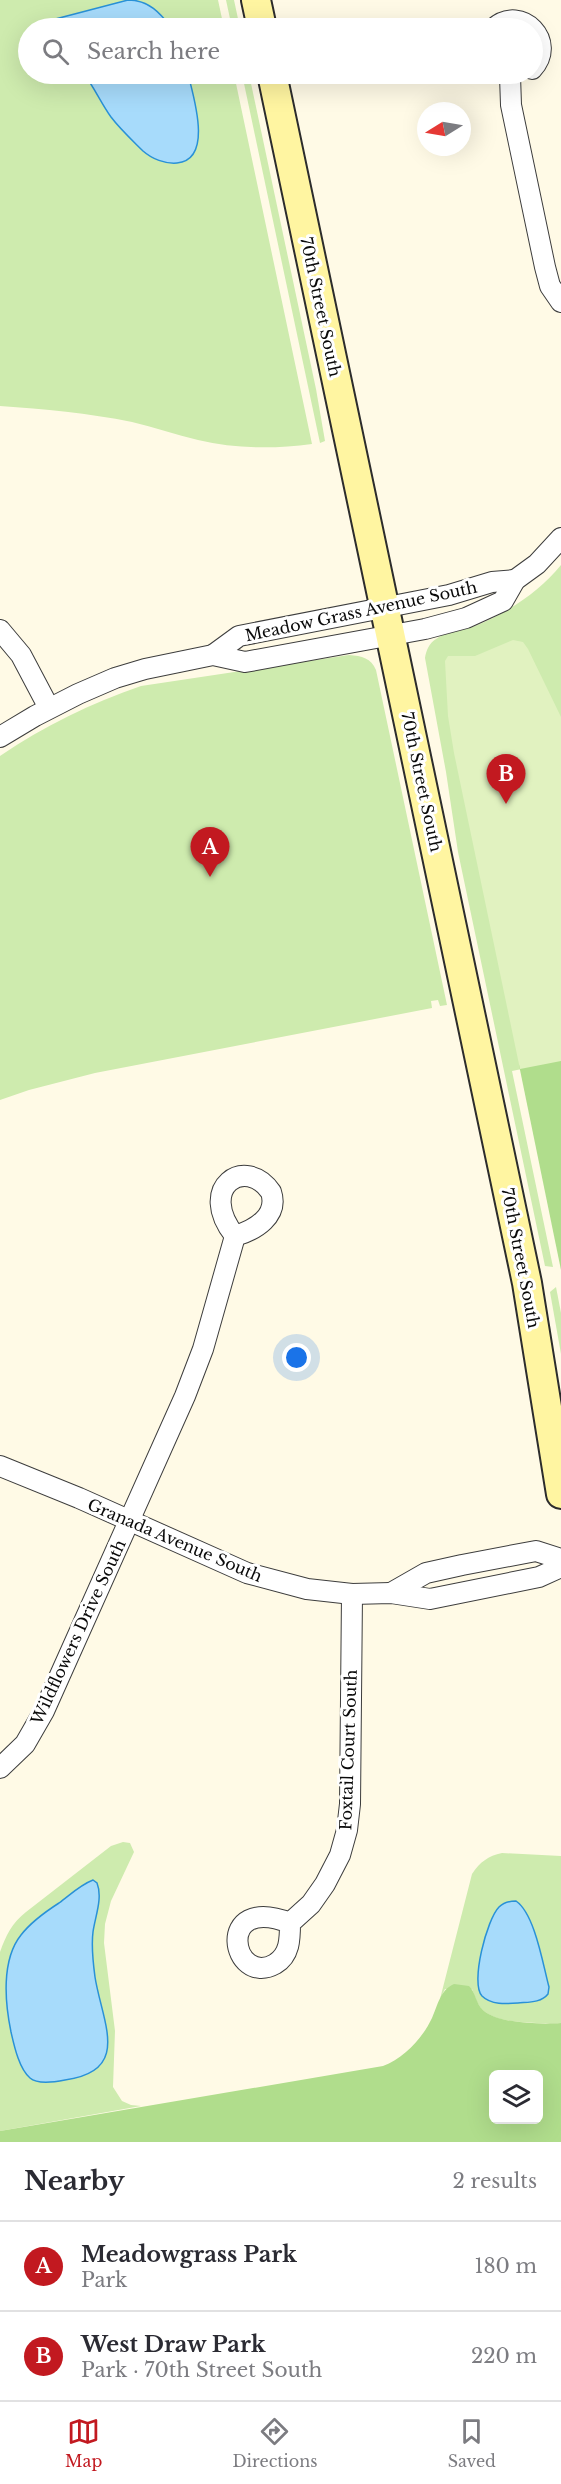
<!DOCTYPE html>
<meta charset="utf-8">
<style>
:root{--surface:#fff;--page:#f2f2f3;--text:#2b2b33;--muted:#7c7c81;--line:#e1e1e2;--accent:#c21920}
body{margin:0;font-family:"Libre Baskerville",serif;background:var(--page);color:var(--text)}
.controls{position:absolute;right:18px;bottom:18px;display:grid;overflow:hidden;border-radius:9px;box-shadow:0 6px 24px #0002}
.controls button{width:54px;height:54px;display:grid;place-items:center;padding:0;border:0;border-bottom:2px solid var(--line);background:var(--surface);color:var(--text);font:30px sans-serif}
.compass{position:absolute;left:417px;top:102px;width:54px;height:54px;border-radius:50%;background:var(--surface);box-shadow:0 6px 24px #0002;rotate:259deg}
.you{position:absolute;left:297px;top:1358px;width:21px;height:21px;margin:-15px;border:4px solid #fff;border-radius:50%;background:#1a73e8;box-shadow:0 0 0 9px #1a73e833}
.badge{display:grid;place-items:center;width:39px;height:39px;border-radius:50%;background:var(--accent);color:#fff;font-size:20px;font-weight:700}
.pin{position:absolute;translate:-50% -50px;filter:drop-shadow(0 2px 3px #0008)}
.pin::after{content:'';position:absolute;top:32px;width:21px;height:18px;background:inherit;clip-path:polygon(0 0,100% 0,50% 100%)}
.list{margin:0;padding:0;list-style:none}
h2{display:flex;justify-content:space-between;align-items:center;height:78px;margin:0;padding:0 24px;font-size:26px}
h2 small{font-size:20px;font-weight:400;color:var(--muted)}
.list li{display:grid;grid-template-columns:39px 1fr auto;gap:18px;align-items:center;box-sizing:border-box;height:90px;padding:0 24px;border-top:2px solid var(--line)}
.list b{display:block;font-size:22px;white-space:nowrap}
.list p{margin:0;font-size:20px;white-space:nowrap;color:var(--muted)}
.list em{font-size:20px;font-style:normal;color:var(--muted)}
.icon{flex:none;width:33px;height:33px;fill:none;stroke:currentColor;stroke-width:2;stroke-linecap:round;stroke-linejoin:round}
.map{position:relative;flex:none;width:561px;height:2142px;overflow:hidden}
.search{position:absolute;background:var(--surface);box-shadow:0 6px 24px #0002;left:18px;right:18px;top:18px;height:66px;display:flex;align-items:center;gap:15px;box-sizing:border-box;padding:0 21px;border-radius:33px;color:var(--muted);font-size:22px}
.sheet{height:258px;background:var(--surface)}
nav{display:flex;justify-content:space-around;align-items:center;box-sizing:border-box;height:84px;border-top:2px solid var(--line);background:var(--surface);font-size:16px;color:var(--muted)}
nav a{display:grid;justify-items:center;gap:3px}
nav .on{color:var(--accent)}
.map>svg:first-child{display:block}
</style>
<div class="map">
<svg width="561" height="2142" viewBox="0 0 561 2142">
<rect width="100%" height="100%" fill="#fffae6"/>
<!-- green -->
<g fill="#ceebae">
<path d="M0,0H218L224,28H28V74H234L312,444C274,449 236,449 198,440C176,435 154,427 132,422C88,413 44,409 0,406Z"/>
<path d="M226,0H234L240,28H232Z"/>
<path d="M242,74H249L316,389L325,441L320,443Z"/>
<path d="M561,565V1061L512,1071L553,1267L545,1266L458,852L446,772L425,658C426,651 429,643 436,639C447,631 463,631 475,626C507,613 539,592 561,565Z"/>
<path d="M349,655C362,656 371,658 376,670L447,1005L440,1006L438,1000L431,1001L432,1008L95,1073L29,1090L0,1100V756C44,726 91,703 141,686Z"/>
<path d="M556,1287L561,1313V1354L550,1292Z"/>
<path d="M123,1842L130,1843L134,1852L111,1901L105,1924L104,1943L115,2031L113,2087L122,2101L131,2105L141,2106L0,2131V1952C6,1935 12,1923 26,1912L111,1846Z"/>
<path d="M502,1853L561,1856V2023C541,2023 498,2025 483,2010C477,2005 475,1996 472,1989H445L440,1999L472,1874C480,1862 488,1856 502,1853Z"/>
</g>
<!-- forest -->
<g fill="#b0dd8c" fill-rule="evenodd">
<path d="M561,1041V1270L519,1065Z"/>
<path d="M454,1984L469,1986C476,1993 476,2004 483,2010C498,2024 541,2024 561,2023V2142H0V2131L383,2066C404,2058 422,2039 432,2018C438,2005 440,1990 454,1984ZM494,2074H538V2120H494Z"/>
</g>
<!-- pitch -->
<path fill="#e1f2c0" d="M513,640L523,642L528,649L561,717V1061L520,1069L454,753L448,716L445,661L448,656H475Z"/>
<!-- water -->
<g fill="#a7dbfb" stroke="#2991d7" stroke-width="1.5">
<path d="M128,0C149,0 160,13 172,28H37L44,22Z"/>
<path d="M84,74H188C193,95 214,160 177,163C165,164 152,159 143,151C132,140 120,129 111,117C101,103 94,87 84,74Z"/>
<path d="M93,1880L97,1883C103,1898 95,1917 93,1932C91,1947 93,1962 95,1977C102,2022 132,2071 65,2080C55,2082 38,2085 30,2078C19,2069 14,2045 11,2032C5,2003 1,1960 21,1935C31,1922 45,1912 59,1903C70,1895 80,1885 93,1880Z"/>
<path d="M516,1901C535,1914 543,1965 549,1987L548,1994C541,2003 528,2002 518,2003C506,2004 491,2005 482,1996C470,1983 487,1919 499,1907C504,1902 510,1901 516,1901Z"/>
</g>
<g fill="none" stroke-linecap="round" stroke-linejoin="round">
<defs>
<g id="street">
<path d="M494,28C521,4 558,42 532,69"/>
<path d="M510,76L511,105L545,267L550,286L561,302"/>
<path d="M0,630L21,655L49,708"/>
<path d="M213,655L239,636L449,595L492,582L515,580"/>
<path d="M0,737L35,716L78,694L115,678L145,669L213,655L245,662L425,629L466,618L503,601L515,580L537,564L561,538"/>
<path d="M0,1466L79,1498L247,1573L307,1589L352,1594L391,1593L430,1599L539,1577L561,1567"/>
<path d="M391,1593L426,1573L462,1565L536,1551L561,1559"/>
<path d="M0,1768L25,1744L44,1711L185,1396L203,1349L235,1236C255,1230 279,1216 271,1192C246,1155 196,1187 235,1236"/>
<path d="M290,1923C290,1939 290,1955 275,1964C232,1988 213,1893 290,1923L311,1904L325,1884L340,1855L347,1830L350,1804L352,1594"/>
</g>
<g id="secondary">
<path d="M256,0L262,28"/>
<path d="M272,74L527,1283L561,1494"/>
</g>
</defs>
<!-- street casing -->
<use href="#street" stroke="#3d3d3d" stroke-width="22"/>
<!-- secondary casing -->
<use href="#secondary" stroke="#2c2c2c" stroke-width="32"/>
<!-- street -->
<use href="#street" stroke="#fff" stroke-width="20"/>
<!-- secondary -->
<use href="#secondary" stroke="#fff5a1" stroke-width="28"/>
</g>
<g text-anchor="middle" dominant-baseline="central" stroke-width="6" stroke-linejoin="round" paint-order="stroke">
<!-- street labels -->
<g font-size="16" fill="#0a0a0a" stroke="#fff">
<text transform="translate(321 307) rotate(78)">70th Street South</text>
<text transform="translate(361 611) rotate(-12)">Meadow Grass Avenue South</text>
<text transform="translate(422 782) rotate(78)">70th Street South</text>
<text transform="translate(521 1258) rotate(79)">70th Street South</text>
<text transform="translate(175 1540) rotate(23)">Granada Avenue South</text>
<text transform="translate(78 1632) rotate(-65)">Wildflowers Drive South</text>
<text transform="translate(348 1750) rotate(-88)">Foxtail Court South</text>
</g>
</g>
</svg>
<div class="controls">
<button><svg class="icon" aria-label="layers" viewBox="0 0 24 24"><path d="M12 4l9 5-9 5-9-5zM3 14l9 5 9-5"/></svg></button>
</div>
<svg class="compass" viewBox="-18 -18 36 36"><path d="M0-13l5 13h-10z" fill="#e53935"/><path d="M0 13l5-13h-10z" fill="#7c7c81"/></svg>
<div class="you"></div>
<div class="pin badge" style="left:210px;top:877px">A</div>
<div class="pin badge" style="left:506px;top:804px">B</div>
<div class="search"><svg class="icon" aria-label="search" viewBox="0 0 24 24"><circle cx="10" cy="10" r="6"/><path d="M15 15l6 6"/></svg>Search here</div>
</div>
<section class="sheet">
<h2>Nearby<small>2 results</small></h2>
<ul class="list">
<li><span class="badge">A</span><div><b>Meadowgrass Park</b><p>Park</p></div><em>180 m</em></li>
<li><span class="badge">B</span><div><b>West Draw Park</b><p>Park · 70th Street South</p></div><em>220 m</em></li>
</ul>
</section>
<nav>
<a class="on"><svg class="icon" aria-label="map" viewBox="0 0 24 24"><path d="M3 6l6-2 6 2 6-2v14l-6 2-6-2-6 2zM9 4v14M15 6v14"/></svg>Map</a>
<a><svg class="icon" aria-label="directions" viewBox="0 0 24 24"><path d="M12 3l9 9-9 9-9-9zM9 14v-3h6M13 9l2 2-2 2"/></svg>Directions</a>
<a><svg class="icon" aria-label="saved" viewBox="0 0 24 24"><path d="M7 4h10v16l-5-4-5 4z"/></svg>Saved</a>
</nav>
